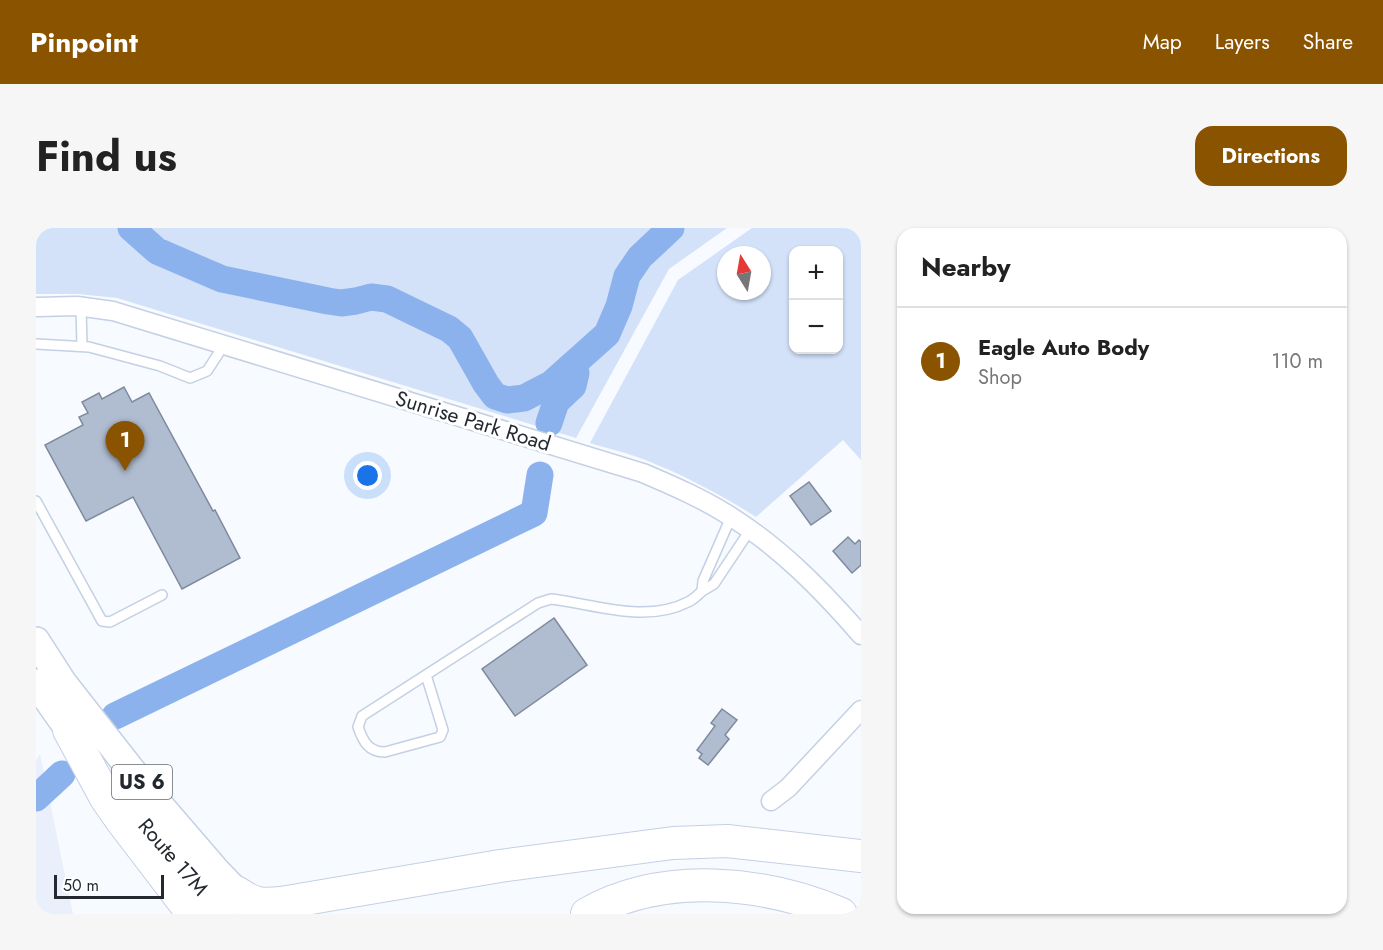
<!DOCTYPE html>
<meta charset="utf-8">
<style>
:root{--surface:#fff;--page:#f6f6f6;--text:#222;--muted:#767676;--line:#e0e0e0;--accent:#895300}
body{margin:0;font-family:Jost,sans-serif;background:var(--page);color:var(--text)}
.controls{position:absolute;right:18px;top:18px;display:grid;overflow:hidden;border-radius:12px;box-shadow:0 2px 4px #0004}
.controls button{width:54px;height:54px;display:grid;place-items:center;padding:0;border:0;border-bottom:2px solid var(--line);background:var(--surface);color:var(--text);font:30px sans-serif}
.compass{position:absolute;left:681px;top:18px;width:54px;height:54px;border-radius:50%;background:var(--surface);box-shadow:0 2px 4px #0004;rotate:349deg}
.scale{position:absolute;left:18px;bottom:15px;width:110px;box-sizing:border-box;padding-left:6px;border:3px solid #242930;border-top:0;font-size:16px;line-height:21px;white-space:nowrap;color:#242930;-webkit-text-stroke:4px #fff;paint-order:stroke}
.you{position:absolute;left:332px;top:248px;width:21px;height:21px;margin:-15px;border:4px solid #fff;border-radius:50%;background:#1a73e8;box-shadow:0 0 0 9px #1a73e833}
.badge{display:grid;place-items:center;width:39px;height:39px;border-radius:50%;background:var(--accent);color:#fff;font-size:20px;font-weight:700}
.pin{position:absolute;translate:-50% -50px;filter:drop-shadow(0 2px 3px #0008)}
.pin::after{content:'';position:absolute;top:32px;width:21px;height:18px;background:inherit;clip-path:polygon(0 0,100% 0,50% 100%)}
.list{margin:0;padding:0;list-style:none}
h2{display:flex;justify-content:space-between;align-items:center;height:78px;margin:0;padding:0 24px;font-size:26px}
h2 small{font-size:20px;font-weight:400;color:var(--muted)}
.list li{display:grid;grid-template-columns:39px 1fr auto;gap:18px;align-items:center;box-sizing:border-box;height:108px;padding:0 24px;border-top:2px solid var(--line)}
.list b{display:block;font-size:22px;white-space:nowrap}
.list p{margin:0;font-size:20px;white-space:nowrap;color:var(--muted)}
.list em{font-size:20px;font-style:normal;color:var(--muted)}
.map{position:relative;flex:none;width:825px;height:686px;overflow:hidden;border-radius:18px}
header{display:flex;align-items:center;gap:36px;box-sizing:border-box;height:84px;padding:0 30px;background:var(--accent);color:#fff}
header strong{font-size:28px}
nav{display:flex;gap:33px;margin-inline-start:auto;font-size:21px}
.intro{display:flex;align-items:center;justify-content:space-between;box-sizing:border-box;height:144px;padding:0 36px}
h1{margin:0;font-size:42px}
.button{padding:15px 27px;border-radius:18px;background:var(--accent);color:#fff;font-size:21px;font-weight:700}
main{display:flex;gap:36px;padding:0 36px}
aside{flex:1;background:var(--surface);border-radius:18px;box-shadow:0 2px 4px #0004}
.map>svg:first-child{display:block}
</style>
<header>
<strong>Pinpoint</strong>
<nav><a>Map</a><a>Layers</a><a>Share</a></nav>
</header>
<div class="intro"><h1>Find us</h1><a class="button">Directions</a></div>
<main>
<div class="map">
<svg width="825" height="686" viewBox="0 0 825 686">
<rect width="100%" height="100%" fill="#f7fafe"/>
<!-- built -->
<path fill="#e9f0fb" d="M4,526L37,686H0V533Z"/>
<!-- green -->
<g fill="#d3e2f9" fill-rule="evenodd">
<path d="M0,0H691L633,41L540,210L81,70L42,66H0Z"/>
<path d="M716,0H825V232L807,212L720,289C686,267 649,248 612,233C593,225 573,221 554,215L642,52ZM802,22V122H758V22ZM690,27H726V63H690Z"/>
</g>
<g fill="none" stroke-linecap="round" stroke-linejoin="round">
<!-- river -->
<g stroke="#8cb2ed" stroke-width="27">
<path d="M95,0L121,23L186,51L292,73L305,75L320,73L335,69L351,71L413,101L424,110L450,156L459,168L471,172L488,170L515,156L571,106L583,78L591,48L604,29L635,0"/>
<path d="M513,195L520,174L537,158L540,145"/>
<path d="M79,488L498,285L504,247"/>
<path d="M0,570L26,546"/>
</g>
</g>
<!-- building -->
<g fill="#b0bdd0" stroke="#7e8a9c" stroke-width="1.5">
<path d="M88,159L96,174L113,165L177,283L179,282L204,330L146,361L97,269L50,293L9,217L47,197L43,189L52,185L46,174L63,165L66,171Z"/>
<path d="M773,254L795,283L775,297L754,268Z"/>
<path d="M812,309L819,316L823,312L825,314V337L816,345L797,323Z"/>
<path d="M518,390L551,437L479,488L446,441Z"/>
<path d="M686,481L701,492L689,507L693,511L672,537L663,530L666,526L661,522L679,498L675,495Z"/>
</g>
<g fill="none" stroke-linecap="round" stroke-linejoin="round">
<defs>
<g id="lane">
<path d="M45,79L46,118"/>
<path d="M0,116L53,119L124,138L154,150L171,143L188,117"/>
<path d="M0,273L66,393L74,394L126,367"/>
<path d="M695,289L667,353L666,363L678,356L714,302"/>
<path d="M390,447L407,502L404,509L349,524C332,524 327,513 322,499L326,488L502,375L515,371C558,376 609,396 652,374C657,372 662,367 666,363"/>
</g>
<g id="street">
<path d="M0,79L41,78L77,83L607,245C635,257 663,269 689,285C742,317 785,361 825,407"/>
<path d="M735,573L752,560L825,482"/>
</g>
<g id="primary">
<path d="M0,413L27,455L114,566L182,645L215,679"/>
<path d="M0,455L33,502L46,520"/>
<path d="M95,580L115,605L189,686"/>
</g>
<g id="highway">
<path d="M33,502L70,570L86,593L157,686"/>
<path d="M200,664C218,676 223,677 245,675L464,638L637,615L691,613L825,628"/>
<path d="M551,686C627,643 728,653 805,686"/>
</g>
</defs>
<!-- lane casing -->
<use href="#lane" stroke="#c4d0e4" stroke-width="12"/>
<!-- street casing -->
<use href="#street" stroke="#c4d0e4" stroke-width="21"/>
<!-- primary casing -->
<use href="#primary" stroke="#c4d0e4" stroke-width="30"/>
<!-- highway casing -->
<use href="#highway" stroke="#c4d0e4" stroke-width="34"/>
<!-- lane -->
<use href="#lane" stroke="#fff" stroke-width="9"/>
<!-- street -->
<use href="#street" stroke="#fff" stroke-width="18"/>
<!-- primary -->
<use href="#primary" stroke="#fff" stroke-width="27"/>
<!-- highway -->
<use href="#highway" stroke="#fff" stroke-width="32"/>
</g>
<g text-anchor="middle" dominant-baseline="central" stroke-width="6" stroke-linejoin="round" paint-order="stroke">
<!-- shield labels -->
<rect fill="#fff" stroke="#66696e" stroke-width="1.5" x="76" y="537" width="60" height="34" rx="4.5"/>
<g font-size="20" font-weight="bold" fill="#242930">
<text x="106" y="554">US 6</text>
</g>
<!-- street labels -->
<g font-size="21" fill="#242930" stroke="#fff">
<text transform="translate(437 193) rotate(17)">Sunrise Park Road</text>
<text transform="translate(137 629) rotate(49)">Route 17M</text>
</g>
</g>
</svg>
<div class="controls">
<button>+</button>
<button>−</button>
</div>
<svg class="compass" viewBox="-18 -18 36 36"><path d="M0-13l5 13h-10z" fill="#e53935"/><path d="M0 13l5-13h-10z" fill="#767676"/></svg>
<div class="scale">50 m</div>
<div class="you"></div>
<div class="pin badge" style="left:89px;top:243px">1</div>
</div>
<aside>
<h2>Nearby<small></small></h2>
<ul class="list">
<li><span class="badge">1</span><div><b>Eagle Auto Body</b><p>Shop</p></div><em>110 m</em></li>
</ul>
</aside>
</main>
